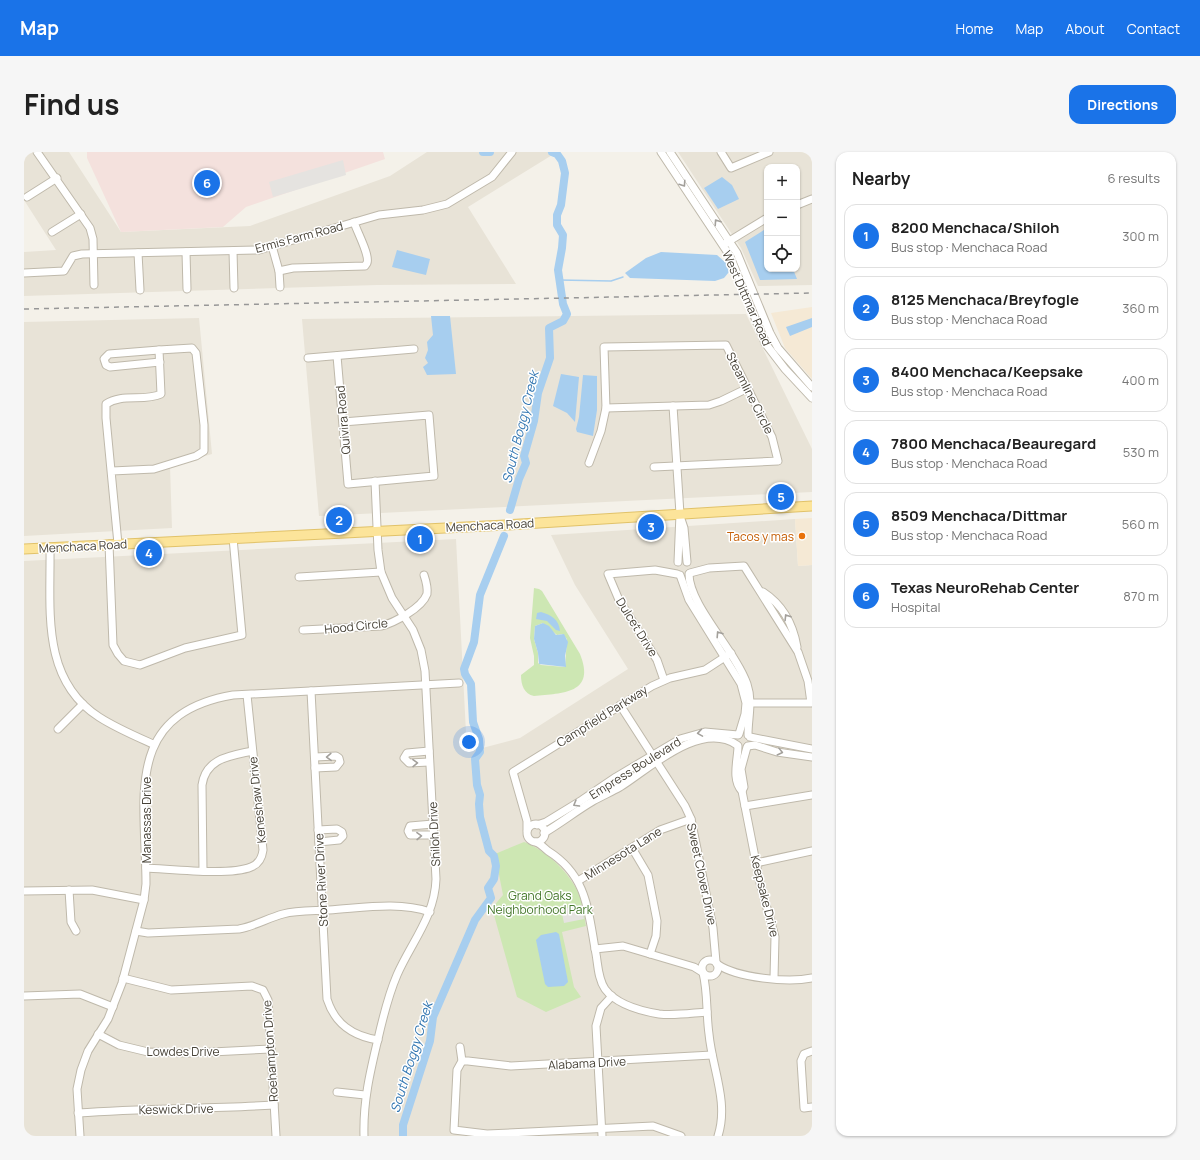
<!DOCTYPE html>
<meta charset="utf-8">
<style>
:root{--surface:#fff;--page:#f6f6f6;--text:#222;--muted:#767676;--line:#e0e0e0;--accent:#1a73e8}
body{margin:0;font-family:Manrope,sans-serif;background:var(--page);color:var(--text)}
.controls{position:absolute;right:12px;top:12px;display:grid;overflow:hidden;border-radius:8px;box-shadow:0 1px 3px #0004}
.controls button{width:36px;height:36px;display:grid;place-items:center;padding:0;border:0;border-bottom:1px solid var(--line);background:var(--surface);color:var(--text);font:20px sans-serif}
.you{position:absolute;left:445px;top:590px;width:14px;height:14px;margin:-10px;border:3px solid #fff;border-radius:50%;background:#1a73e8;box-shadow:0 0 0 6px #1a73e833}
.badge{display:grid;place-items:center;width:26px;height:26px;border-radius:50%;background:var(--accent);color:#fff;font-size:13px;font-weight:700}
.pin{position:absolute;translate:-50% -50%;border:2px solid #fff;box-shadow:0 1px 4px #0006}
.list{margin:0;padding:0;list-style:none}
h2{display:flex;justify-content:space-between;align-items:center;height:52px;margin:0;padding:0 16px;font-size:17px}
h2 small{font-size:13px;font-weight:400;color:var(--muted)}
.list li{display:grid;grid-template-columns:26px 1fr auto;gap:12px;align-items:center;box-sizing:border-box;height:64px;margin:0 8px 8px;padding:0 8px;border:1px solid var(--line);border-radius:12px}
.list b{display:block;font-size:15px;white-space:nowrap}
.list p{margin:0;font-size:13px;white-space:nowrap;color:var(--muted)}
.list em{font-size:13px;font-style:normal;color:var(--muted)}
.icon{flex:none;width:22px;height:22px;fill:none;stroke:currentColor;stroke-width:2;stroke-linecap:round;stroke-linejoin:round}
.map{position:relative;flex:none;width:788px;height:984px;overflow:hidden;border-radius:12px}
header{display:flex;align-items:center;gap:24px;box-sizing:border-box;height:56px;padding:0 20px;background:var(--accent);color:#fff}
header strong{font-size:19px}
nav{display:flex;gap:22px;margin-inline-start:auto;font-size:14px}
.intro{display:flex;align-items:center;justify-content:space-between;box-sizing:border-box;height:96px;padding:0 24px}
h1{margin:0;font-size:28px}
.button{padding:10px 18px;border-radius:12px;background:var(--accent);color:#fff;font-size:14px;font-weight:700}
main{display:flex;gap:24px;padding:0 24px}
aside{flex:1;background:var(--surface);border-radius:12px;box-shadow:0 1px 3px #0004}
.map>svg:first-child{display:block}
</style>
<header>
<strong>Map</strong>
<nav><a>Home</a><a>Map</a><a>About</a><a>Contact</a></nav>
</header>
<div class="intro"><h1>Find us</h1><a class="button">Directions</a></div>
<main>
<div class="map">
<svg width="788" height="984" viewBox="0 0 788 984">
<rect width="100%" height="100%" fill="#f4f1e9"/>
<!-- residential -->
<g fill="#e8e3d7" fill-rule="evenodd">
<path d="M0,0H45L97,80L226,74L366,24L403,0H533L444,55L492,132L353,133L0,144V100L32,98L0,48Z"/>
<path d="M654,0H788V133L734,134L717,96ZM743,15H773V117H743Z"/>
<path d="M722,162L788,297V340L295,364L278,167Z"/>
<path d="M175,166L188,302L146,314L148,376L0,384V170Z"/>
<path d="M771,367L774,414L788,413V984H0V409L432,387L443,600L496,586L604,517L551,433L527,383Z"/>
</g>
<!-- commercial -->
<g fill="#f5e9d5">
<path d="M788,155V227L761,196L747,161Z"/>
<path d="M788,366V413L774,414L771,367Z"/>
</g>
<!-- medical -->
<path fill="#f4e1dd" d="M63,0H359L361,7L222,55L199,75L97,80L63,6Z"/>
<!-- green -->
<g fill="#cde7b3" fill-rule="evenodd">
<path d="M510,436L515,437L518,439L556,502C572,542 539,541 510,544C500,542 497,533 497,523L510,513V504L506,486ZM519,471L533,483L538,482L543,487L541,515L517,513L514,511V501L510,487L511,474Z"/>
<path d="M500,690C524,699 547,722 557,746C560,754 560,765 562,774L538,780L550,835L557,845L522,860L493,845L468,756L479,743L471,702Z"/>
</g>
<!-- parking -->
<g fill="#e5e3e0">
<path d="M319,8L322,23L249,45L245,30Z"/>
<path d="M558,753L560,767L540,771L537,757Z"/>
</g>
<!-- water -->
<g fill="#a7ceef">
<path d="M698,25L708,33L715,47L694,57L680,36Z"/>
<path d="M743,76V117H769L773,127L736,128L721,90Z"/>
<path d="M373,98L406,107L402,123L368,115Z"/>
<path d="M637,100L693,103L702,111L705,120L700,126L691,129L606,126L601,121L622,106Z"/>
<path d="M407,164H426L432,222L403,223L399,215L404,211L401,206L404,198L403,190L409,183Z"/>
<path d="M788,166V175L766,184L762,175Z"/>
<path d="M537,222L555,225L551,270L543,261L529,254Z"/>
<path d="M559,223L573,224V258L569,284L553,280L552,277L555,265Z"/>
<path d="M517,460C527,463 535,467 536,479L532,478L523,469L512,467L513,461Z"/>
<path d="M519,471L525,474L532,483L540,482L544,490L541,504L542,515L515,512L514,501L510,487L511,474Z"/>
<path d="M532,780L535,782L544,830L540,834L524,835L521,832L512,788L517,783Z"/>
</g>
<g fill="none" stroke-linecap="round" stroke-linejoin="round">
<!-- stream -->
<path stroke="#a7ceef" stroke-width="1.5" d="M535,128L587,129L599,125"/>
<!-- river -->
<g stroke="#a7ceef" stroke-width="8">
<path d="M459,0H466"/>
<path d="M486,358L495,327L502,311L500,304L510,269L514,241L526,206L525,176L539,169L543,162L539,152L534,118L538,96L539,83L533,73V63L537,53L541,21L538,9L533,2L528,0"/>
<path d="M379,984V973L406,889L409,865L451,768L467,746L464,736L470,727L472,714L470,704L465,699L456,665L455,652L456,643L453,633L451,607L456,600L455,587L449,570L447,532L441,522L440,517L450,490L456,443L480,384"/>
</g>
<defs>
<g id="minor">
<path d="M13,0L66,76L69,87L70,133"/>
<path d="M637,0L706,104L741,191L761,217L788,246"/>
<path d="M646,0L713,101L746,181L754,196L788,235"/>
<path d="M697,0L707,16L745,0"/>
<path d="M3,45L33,26"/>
<path d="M773,53L788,47"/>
<path d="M28,80L57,62"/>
<path d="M702,91L743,66"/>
<path d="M248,94L255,119L256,135"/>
<path d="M209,99L210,136"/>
<path d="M162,100L163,137"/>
<path d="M114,101L116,138"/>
<path d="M255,119L269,116L341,114L343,111C346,103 333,80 330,70"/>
<path d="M0,121L40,119L49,104L58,102L235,98L355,63L399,58L423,52L468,25L488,0"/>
<path d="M135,198L85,202L80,207L82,213L86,215L136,210"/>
<path d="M313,204L324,332L410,324L405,263L319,270"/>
<path d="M284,206L390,197"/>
<path d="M649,254L656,362L654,410"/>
<path d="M582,256L685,253L697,249L724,236"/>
<path d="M565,311L577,279L582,256L580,195L702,193L748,285L754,309L630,315"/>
<path d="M88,319L130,317L172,304L180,299V273L172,201L168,196L135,198L137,242C120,250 98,241 82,252V266L94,392"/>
<path d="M656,364L660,376L663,410"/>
<path d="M85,392L89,493L94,502L100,509L116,513L161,496L218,483L209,386"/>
<path d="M26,395C27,456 16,527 75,565C92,576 111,584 129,592"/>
<path d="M666,421L685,416L720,414L774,500L784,529L787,551H727"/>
<path d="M665,422C665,453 711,498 723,532C729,550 724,565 724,583"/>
<path d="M656,423L665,448L717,532L722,551L721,562L715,582"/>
<path d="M275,425L357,420"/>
<path d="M739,440C759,453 769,472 773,495"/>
<path d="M279,478L357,474C370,471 398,456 403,442C404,435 402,429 400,423"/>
<path d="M640,528L633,508L595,448L584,422L631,418L653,422"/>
<path d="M287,539L303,847C311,872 328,884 354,888"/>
<path d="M596,553L661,654L667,667L689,776L692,810"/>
<path d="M34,577L59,552"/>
<path d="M726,585L788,597"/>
<path d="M714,594C714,607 707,628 718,639L736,731L751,785L750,826"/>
<path d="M724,594L731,593L753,600L788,605"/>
<path d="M405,599L383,601L380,606L385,611L405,610"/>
<path d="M291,605L312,604L315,606L316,610L312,615L291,616"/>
<path d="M718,639L720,635L717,617L723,595"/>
<path d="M721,654L788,643"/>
<path d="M409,672L386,674L384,679L386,683H410"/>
<circle cx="512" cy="681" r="9"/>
<path d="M513,673L522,670L558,648L592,625L656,587L681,580L714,583"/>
<path d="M294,678L313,677L318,680L319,684L315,688L295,690"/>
<path d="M503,678V669L489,620L628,534L646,526L681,518L707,501"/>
<path d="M520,681C537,671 552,659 569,649C578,644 587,640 596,635C625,617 676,568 713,593"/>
<path d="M512,690C517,692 520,696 524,699C564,724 564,760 572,802C574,813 574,827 581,837C592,852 617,859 635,862C650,864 668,861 683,860"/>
<path d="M608,696L624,723L633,769L632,784L626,802"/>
<path d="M732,711L788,699"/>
<path d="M122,716C147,717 206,724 227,715C235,712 238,706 239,698L223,543"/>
<path d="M179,719L178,633C182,606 206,604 228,599"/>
<path d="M554,729L636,678L667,667"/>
<path d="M45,738L47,770L52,779"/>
<path d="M0,739L68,738L120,748"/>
<path d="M112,779L124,781L215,777C231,774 244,766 259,762C273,758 290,759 305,758C338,756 374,749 406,760"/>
<path d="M571,797L599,794L670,815L678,820"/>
<circle cx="686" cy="816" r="8"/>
<path d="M693,812C713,826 764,831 788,826"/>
<path d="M679,821C684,841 682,861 685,882C688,916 705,950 694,984"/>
<path d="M99,826L147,838L228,834L239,838L244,848L252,984"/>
<path d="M0,844L56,842L89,855"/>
<path d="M74,882L95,893L124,900L168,901L247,897"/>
<path d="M436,895L438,909L433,918L430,978L463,982L629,974L657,984"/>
<path d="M788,899L780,902L777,909L780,956L788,955"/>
<path d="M438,909H444L487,914L688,903"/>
<path d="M313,940L341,943"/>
<path d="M54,961C120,956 185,957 250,953"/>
<path d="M56,984L53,937L57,918L64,899L84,867L98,831L120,748L122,732C122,648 98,562 209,543L435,531"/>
<path d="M340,984C339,950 346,920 354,887C359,865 364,844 373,823C387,791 411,764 412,727L401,519L397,498L389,478L368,446L357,420L354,398L351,329"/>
<path d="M578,984L572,874L577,856L588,844"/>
</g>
<path id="major" d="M0,397L482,373L788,354"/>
</defs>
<!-- minor casing -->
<use href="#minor" stroke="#bfb9ab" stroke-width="9"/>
<!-- major casing -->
<use href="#major" stroke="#e1c269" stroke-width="11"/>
<!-- minor -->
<use href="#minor" stroke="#fff" stroke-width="7"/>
<!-- major -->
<use href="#major" stroke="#fce49a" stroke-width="9"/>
<!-- rail -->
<path stroke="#979797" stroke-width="1.5" stroke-dasharray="5 5" stroke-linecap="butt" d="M0,157L788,141"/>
</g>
<!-- one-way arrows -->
<defs><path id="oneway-chevron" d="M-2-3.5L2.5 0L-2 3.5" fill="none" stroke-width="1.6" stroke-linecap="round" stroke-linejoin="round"/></defs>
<g stroke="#a3a09b">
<use href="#oneway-chevron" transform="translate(659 32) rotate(56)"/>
<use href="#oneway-chevron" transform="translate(693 70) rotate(-124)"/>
<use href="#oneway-chevron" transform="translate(763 465) rotate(-122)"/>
<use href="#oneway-chevron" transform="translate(695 482) rotate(-123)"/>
<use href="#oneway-chevron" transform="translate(676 581) rotate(171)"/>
<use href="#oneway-chevron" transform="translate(756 600) rotate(14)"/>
<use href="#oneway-chevron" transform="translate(305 605) rotate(178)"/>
<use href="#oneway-chevron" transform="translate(391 611) rotate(-1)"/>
<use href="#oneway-chevron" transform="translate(552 652) rotate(150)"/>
<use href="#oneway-chevron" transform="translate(395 684) rotate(-1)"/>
</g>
<!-- markers -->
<circle fill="#e8710a" stroke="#fff" stroke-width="1.5" cx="778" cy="384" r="4"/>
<g text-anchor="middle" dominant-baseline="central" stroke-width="3" stroke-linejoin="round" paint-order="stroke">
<!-- street labels -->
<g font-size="12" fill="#474237" stroke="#fff">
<text transform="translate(275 85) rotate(-15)">Ermis Farm Road</text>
<text transform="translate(723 146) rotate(66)">West Dittmar Road</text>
<text transform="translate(726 241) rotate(63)">Steamline Circle</text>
<text transform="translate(319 268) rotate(-95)">Quivira Road</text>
<text transform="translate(466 373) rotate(-3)">Menchaca Road</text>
<text transform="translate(59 394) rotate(-3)">Menchaca Road</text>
<text transform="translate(332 474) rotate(-6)">Hood Circle</text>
<text transform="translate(613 475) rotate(58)">Dulcet Drive</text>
<text transform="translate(578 564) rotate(-32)">Campfield Parkway</text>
<text transform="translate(611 616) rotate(-32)">Empress Boulevard</text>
<text transform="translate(233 648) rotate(-96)">Keneshaw Drive</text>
<text transform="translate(122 668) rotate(-90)">Manassas Drive</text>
<text transform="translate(410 682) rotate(-93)">Shiloh Drive</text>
<text transform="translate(599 701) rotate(-32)">Minnesota Lane</text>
<text transform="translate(678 722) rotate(78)">Sweet Clover Drive</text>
<text transform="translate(297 728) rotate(-93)">Stone River Drive</text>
<text transform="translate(741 744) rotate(76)">Keepsake Drive</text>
<text x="159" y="899">Lowdes Drive</text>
<text transform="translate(246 899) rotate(-94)">Roehampton Drive</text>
<text transform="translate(563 911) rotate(-3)">Alabama Drive</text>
<text transform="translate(152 957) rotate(-1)">Keswick Drive</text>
</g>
<!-- food labels -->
<g font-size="12" fill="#c56008" stroke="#fff" text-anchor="end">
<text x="770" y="384">Tacos y mas</text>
</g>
<!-- park labels -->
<g font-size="12" fill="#45782b" stroke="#fff">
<text x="516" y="743">Grand Oaks<tspan x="516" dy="14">Neighborhood Park</tspan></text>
</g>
<!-- water labels -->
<g font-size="13" font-style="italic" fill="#3276b1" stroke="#fff">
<text transform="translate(496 275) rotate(-76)">South Boggy Creek</text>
<text transform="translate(387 905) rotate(-73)">South Boggy Creek</text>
</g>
</g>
</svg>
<div class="controls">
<button>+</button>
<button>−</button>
<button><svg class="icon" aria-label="locate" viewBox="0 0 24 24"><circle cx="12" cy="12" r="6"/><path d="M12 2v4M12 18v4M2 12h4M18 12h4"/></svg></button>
</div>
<div class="you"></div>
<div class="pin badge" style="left:396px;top:387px">1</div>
<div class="pin badge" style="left:315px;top:368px">2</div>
<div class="pin badge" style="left:627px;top:375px">3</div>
<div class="pin badge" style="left:125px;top:401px">4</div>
<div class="pin badge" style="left:757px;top:345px">5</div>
<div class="pin badge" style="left:183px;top:31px">6</div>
</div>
<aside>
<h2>Nearby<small>6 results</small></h2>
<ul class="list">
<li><span class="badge">1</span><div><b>8200 Menchaca/Shiloh</b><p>Bus stop · Menchaca Road</p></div><em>300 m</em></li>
<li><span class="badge">2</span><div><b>8125 Menchaca/Breyfogle</b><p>Bus stop · Menchaca Road</p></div><em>360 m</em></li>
<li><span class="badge">3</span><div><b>8400 Menchaca/Keepsake</b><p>Bus stop · Menchaca Road</p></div><em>400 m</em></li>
<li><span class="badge">4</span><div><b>7800 Menchaca/Beauregard</b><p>Bus stop · Menchaca Road</p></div><em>530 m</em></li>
<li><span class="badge">5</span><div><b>8509 Menchaca/Dittmar</b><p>Bus stop · Menchaca Road</p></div><em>560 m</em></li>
<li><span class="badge">6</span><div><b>Texas NeuroRehab Center</b><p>Hospital</p></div><em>870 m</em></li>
</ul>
</aside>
</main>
